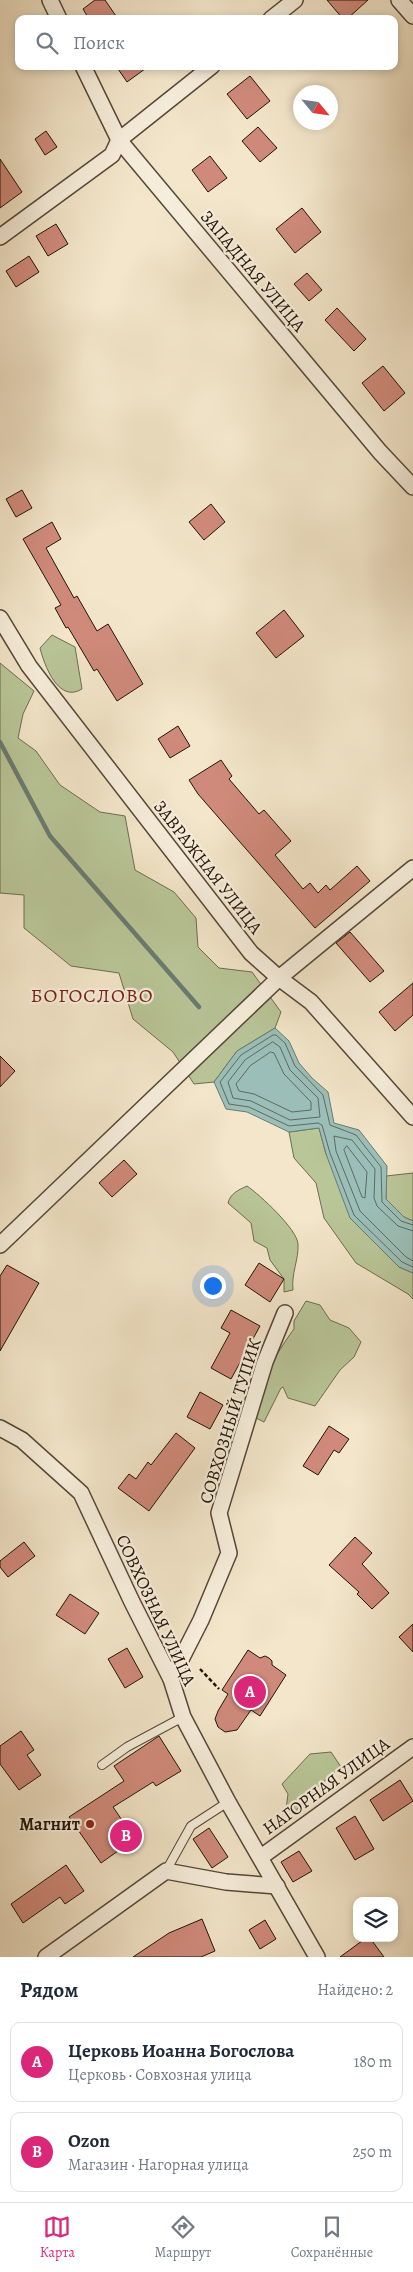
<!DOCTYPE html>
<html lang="ru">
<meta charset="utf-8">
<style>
:root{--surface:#fff;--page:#f2f2f3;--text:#1f2937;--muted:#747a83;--line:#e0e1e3;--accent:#db2777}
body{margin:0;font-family:Alegreya,serif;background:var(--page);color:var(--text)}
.controls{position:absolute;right:15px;bottom:15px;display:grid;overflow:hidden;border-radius:10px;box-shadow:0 2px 8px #0003}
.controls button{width:45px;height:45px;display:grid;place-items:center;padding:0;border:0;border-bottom:1px solid var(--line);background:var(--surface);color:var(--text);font:25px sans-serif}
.compass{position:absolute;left:293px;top:85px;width:45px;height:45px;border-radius:50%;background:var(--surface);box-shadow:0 2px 8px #0003;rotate:119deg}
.you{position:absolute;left:212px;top:1285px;width:18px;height:18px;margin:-12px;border:4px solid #fff;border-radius:50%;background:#1a73e8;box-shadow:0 0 0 8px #1a73e833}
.badge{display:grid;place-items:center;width:32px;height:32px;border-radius:50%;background:var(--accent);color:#fff;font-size:16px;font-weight:700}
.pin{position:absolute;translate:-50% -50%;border:2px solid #fff;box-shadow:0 1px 5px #0006}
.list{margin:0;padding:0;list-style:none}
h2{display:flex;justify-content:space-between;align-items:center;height:65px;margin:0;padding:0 20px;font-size:21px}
h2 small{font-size:16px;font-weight:400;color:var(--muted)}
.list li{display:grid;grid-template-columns:32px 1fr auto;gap:15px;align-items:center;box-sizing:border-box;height:80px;margin:0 10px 10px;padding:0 10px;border:1px solid var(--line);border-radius:10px}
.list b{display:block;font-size:19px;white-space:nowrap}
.list p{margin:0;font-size:16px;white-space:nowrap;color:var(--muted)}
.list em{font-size:16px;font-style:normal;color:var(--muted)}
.icon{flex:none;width:28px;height:28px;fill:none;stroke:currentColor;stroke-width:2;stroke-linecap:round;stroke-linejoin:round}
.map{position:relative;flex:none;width:413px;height:1957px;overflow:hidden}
.search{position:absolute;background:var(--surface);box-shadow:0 2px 8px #0003;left:15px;right:15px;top:15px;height:55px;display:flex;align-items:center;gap:12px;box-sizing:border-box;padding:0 18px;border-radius:10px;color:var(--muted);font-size:19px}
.sheet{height:245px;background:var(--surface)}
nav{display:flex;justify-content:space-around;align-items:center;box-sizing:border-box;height:70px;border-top:1px solid var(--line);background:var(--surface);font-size:14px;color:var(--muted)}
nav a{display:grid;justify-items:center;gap:2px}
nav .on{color:var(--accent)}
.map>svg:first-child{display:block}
</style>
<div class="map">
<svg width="413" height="1957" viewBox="0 0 413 1957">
<rect width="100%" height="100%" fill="#f3e6ca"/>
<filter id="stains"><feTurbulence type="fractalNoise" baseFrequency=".004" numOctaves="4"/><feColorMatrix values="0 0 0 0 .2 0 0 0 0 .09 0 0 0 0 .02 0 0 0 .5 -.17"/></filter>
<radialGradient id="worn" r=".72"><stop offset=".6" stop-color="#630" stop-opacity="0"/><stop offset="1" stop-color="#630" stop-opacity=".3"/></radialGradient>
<!-- green -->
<g fill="#b9c698" stroke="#6c6d50">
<path d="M52,635L75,647L82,689C58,704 44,664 40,648Z"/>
<path d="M0,663L34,691L23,714L18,738L36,751L60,785L100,812L125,816L135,870L174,892L196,918L198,947L219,968L252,972L281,1012L275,1028L237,1051L214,1082L194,1084L173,1052L133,1019L119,973L71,966L24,928V895L0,893Z"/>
<path d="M319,1128L326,1154L399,1267L413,1273V1299L408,1294L356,1263L324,1218L316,1183L294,1158L289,1132Z"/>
<path d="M413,1173V1221L404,1217L386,1199V1176Z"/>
<path d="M247,1186C260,1195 297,1229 298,1244C299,1259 291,1274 293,1290L284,1292V1279L270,1260L267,1248L254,1241L251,1223L228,1203C230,1194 238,1190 247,1186Z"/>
<path d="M306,1301L320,1305L330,1320L349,1328L361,1342L354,1357L340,1370L315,1406L288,1398L283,1387L281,1388L264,1422L254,1417C256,1407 257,1396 261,1386C266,1371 284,1342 294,1329V1321Z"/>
<path d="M331,1752L341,1767L315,1789L294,1813L286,1809L288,1794L282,1784L310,1754Z"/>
</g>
<!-- water -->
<path fill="#9bbfb8" stroke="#6a7b72" d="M275,1028L289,1041L299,1063L312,1078L328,1092L334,1123L359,1130L387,1166L386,1199L404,1217L413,1221V1273L399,1267L350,1218L326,1154L319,1128L289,1132L247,1112L226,1109L214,1082L237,1051Z"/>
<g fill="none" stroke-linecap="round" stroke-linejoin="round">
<!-- shore -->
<g stroke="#5e6a60" stroke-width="1">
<path d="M273,1042L280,1047L290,1070L318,1098L320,1117L290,1120L251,1101L233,1098L228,1082L245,1060Z"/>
<path d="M271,1052L274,1053L284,1074L311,1102V1110L292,1112L254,1094L239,1091L236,1084L250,1066Z"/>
<path d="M347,1146L367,1172L365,1198L362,1197L344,1150Z"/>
<path d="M413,1225L401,1221L382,1202L381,1167L356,1135L330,1125L323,1095L295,1066L285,1043L276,1035H273L241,1055L220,1082L229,1104L249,1107L289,1126L318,1123L322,1125L330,1153L354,1215L402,1262L413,1267"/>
<path d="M413,1231L398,1226L377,1206L374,1198L375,1169L352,1140L334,1136L336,1151L360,1211L406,1257L413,1261"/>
</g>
<!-- stream -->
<path stroke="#6a7b72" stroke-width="4.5" d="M0,742L50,836L199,1007"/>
</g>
<!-- building -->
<g fill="#d08a7b" stroke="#201408">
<path d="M95,0H105L118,19H89L83,9Z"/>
<path d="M327,0H368L347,19H343Z"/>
<path d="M116,66H149L127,82Z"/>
<path d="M250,76L270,101L247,119L227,94Z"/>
<path d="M258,127L277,148L260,162L242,141Z"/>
<path d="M46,131L57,147L45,155L35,139Z"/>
<path d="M210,156L227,178L208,192L192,170Z"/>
<path d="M0,159L22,192L0,208Z"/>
<path d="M302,208L321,232L295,253L276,229Z"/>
<path d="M56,224L68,244L48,256L36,236Z"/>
<path d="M29,256L39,272L16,287L6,271Z"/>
<path d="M307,273L322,290L309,301L294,284Z"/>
<path d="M337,308L366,339L354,351L325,320Z"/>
<path d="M383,366L405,393L384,411L362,383Z"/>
<path d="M22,490L32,508L16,517L6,499Z"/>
<path d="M211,504L225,522L204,540L189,522Z"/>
<path d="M52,522L61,539L46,548L74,598L77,596L97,631L108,624L143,684L117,701L97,669L94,671L68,627L66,628L55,608L61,605L23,539Z"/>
<path d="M284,610L304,636L276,658L256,633Z"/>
<path d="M178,726L190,746L170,758L158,739Z"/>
<path d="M221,760L232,776L229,779L259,814L264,810L291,841L275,855L303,889L310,883L318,893L326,885L330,890L357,866L370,881L315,928L198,794L189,780Z"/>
<path d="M350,932L384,971L370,982L336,943Z"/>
<path d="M413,983V1015L395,1031L379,1012Z"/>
<path d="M0,1056L15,1071L0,1087Z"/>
<path d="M124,1160L137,1174L112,1197L99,1183Z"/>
<path d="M259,1263L284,1279L270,1302L245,1285Z"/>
<path d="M7,1265L39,1283L0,1351V1276Z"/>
<path d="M231,1310L260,1326L231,1379L211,1368L230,1333L221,1328Z"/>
<path d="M200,1392L223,1405L210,1429L187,1417Z"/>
<path d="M329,1426L349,1439L339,1453L334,1450L318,1475L303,1466Z"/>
<path d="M176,1433L195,1448L149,1511L118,1488L129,1474L136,1479L148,1462L151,1465Z"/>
<path d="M355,1537L372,1553L362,1564L389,1593L372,1609L357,1594L359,1592L329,1565Z"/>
<path d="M24,1542L35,1556L8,1577L0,1567V1561Z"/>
<path d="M70,1594L99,1613L85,1634L56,1615Z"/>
<path d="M413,1624V1652L399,1637Z"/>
<path d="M127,1648L143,1677L125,1688L108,1659Z"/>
<path d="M248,1650L260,1658L265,1656L269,1658L272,1661V1665L286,1675L260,1716L251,1710L237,1730L225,1732L218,1727L215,1719L218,1711L228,1694L222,1690Z"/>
<path d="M21,1731L34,1750L27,1755L41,1775L19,1790L0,1764V1746Z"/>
<path d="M159,1736L181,1771L156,1786L153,1782L113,1807L135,1839L101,1863L69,1817L124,1781L114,1766Z"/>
<path d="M400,1780L413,1801L383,1821L370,1800Z"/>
<path d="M355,1816L374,1849L355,1860L336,1828Z"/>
<path d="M209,1828L228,1857L212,1868L193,1839Z"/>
<path d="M299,1851L312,1871L293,1882L281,1862Z"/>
<path d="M66,1865L84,1891L65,1904L60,1897L23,1923L11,1904Z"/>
<path d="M202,1919L215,1951L201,1957H133L169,1933Z"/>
<path d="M265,1920L276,1939L260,1949L249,1930Z"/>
<path d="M366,1938H370L384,1957H340Z"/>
</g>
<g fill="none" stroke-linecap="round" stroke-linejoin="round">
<defs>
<g id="lane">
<path d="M102,1765L127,1747L183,1717"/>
<path d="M166,1871L191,1826L228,1802"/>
</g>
<g id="street">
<path d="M50,0L59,19"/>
<path d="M399,0L413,16"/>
<path d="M271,19L295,0"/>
<path d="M83,66L119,140L380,452L413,487"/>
<path d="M0,237L112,155L119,140L212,66"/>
<path d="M0,618L29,666L251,953L279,978L311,1002L413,1117"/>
<path d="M0,1245L279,978L413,868"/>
<path d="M0,1428L22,1440L81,1493L132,1602L171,1679L183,1717L228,1802L317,1957"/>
<path d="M171,1679L201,1620L229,1553L219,1513L265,1362L285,1313"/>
<path d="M261,1857L413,1747"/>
<path d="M46,1957L166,1871L226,1882L277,1886"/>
</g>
</defs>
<!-- lane casing -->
<use href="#lane" stroke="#554838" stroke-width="10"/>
<!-- street casing -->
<use href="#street" stroke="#554838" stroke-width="18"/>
<!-- path -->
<path stroke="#201408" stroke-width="2.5" stroke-dasharray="4 2.5" stroke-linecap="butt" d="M200,1669L219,1689"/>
<!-- lane -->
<use href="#lane" stroke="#f7efdd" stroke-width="8"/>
<!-- street -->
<use href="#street" stroke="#f7efdd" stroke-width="15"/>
</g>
<!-- markers -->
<circle fill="#8f2418" stroke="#f7efdd" stroke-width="2" cx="90" cy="1824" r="5"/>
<g text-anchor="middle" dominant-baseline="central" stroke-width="4.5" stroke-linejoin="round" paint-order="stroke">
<!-- street labels -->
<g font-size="18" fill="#201408" stroke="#f7efdd">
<text transform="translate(253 271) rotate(50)">ЗАПАДНАЯ УЛИЦА</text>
<text transform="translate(208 867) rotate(52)">ЗАВРАЖНАЯ УЛИЦА</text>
<text transform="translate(230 1421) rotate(-73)">СОВХОЗНЫЙ ТУПИК</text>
<text transform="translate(156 1610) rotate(65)">СОВХОЗНАЯ УЛИЦА</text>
<text transform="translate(326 1786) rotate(-36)">НАГОРНАЯ УЛИЦА</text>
</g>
<!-- poi labels -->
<g font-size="18" font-weight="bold" fill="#201408" stroke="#f7efdd" text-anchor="end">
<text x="80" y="1824">Магнит</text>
</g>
<!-- quarter labels -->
<g font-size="20" letter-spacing="1" fill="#7a1f14" stroke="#f7efdd">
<text x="92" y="995">БОГОСЛОВО</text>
</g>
</g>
<rect width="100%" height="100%" filter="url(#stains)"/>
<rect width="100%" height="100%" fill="url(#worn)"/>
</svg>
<div class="controls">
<button><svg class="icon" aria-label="layers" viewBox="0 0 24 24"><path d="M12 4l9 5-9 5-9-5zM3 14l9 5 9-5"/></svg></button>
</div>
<svg class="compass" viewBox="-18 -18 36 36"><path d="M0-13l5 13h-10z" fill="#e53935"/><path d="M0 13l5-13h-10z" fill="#747a83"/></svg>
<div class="you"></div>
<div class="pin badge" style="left:250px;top:1692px">A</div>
<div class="pin badge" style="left:126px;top:1836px">B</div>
<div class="search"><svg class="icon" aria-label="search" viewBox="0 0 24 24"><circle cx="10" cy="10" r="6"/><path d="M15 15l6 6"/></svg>Поиск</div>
</div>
<section class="sheet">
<h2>Рядом<small>Найдено: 2</small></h2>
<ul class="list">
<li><span class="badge">A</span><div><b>Церковь Иоанна Богослова</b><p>Церковь · Совхозная улица</p></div><em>180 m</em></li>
<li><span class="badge">B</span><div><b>Ozon</b><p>Магазин · Нагорная улица</p></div><em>250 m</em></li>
</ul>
</section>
<nav>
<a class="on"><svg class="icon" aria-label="map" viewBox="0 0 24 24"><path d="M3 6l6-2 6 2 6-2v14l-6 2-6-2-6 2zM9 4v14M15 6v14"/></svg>Карта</a>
<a><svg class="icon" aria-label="directions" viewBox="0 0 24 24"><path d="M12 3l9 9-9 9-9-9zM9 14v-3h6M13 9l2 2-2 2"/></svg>Маршрут</a>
<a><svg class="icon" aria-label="saved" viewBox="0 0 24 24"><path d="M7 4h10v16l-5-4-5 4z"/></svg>Сохранённые</a>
</nav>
